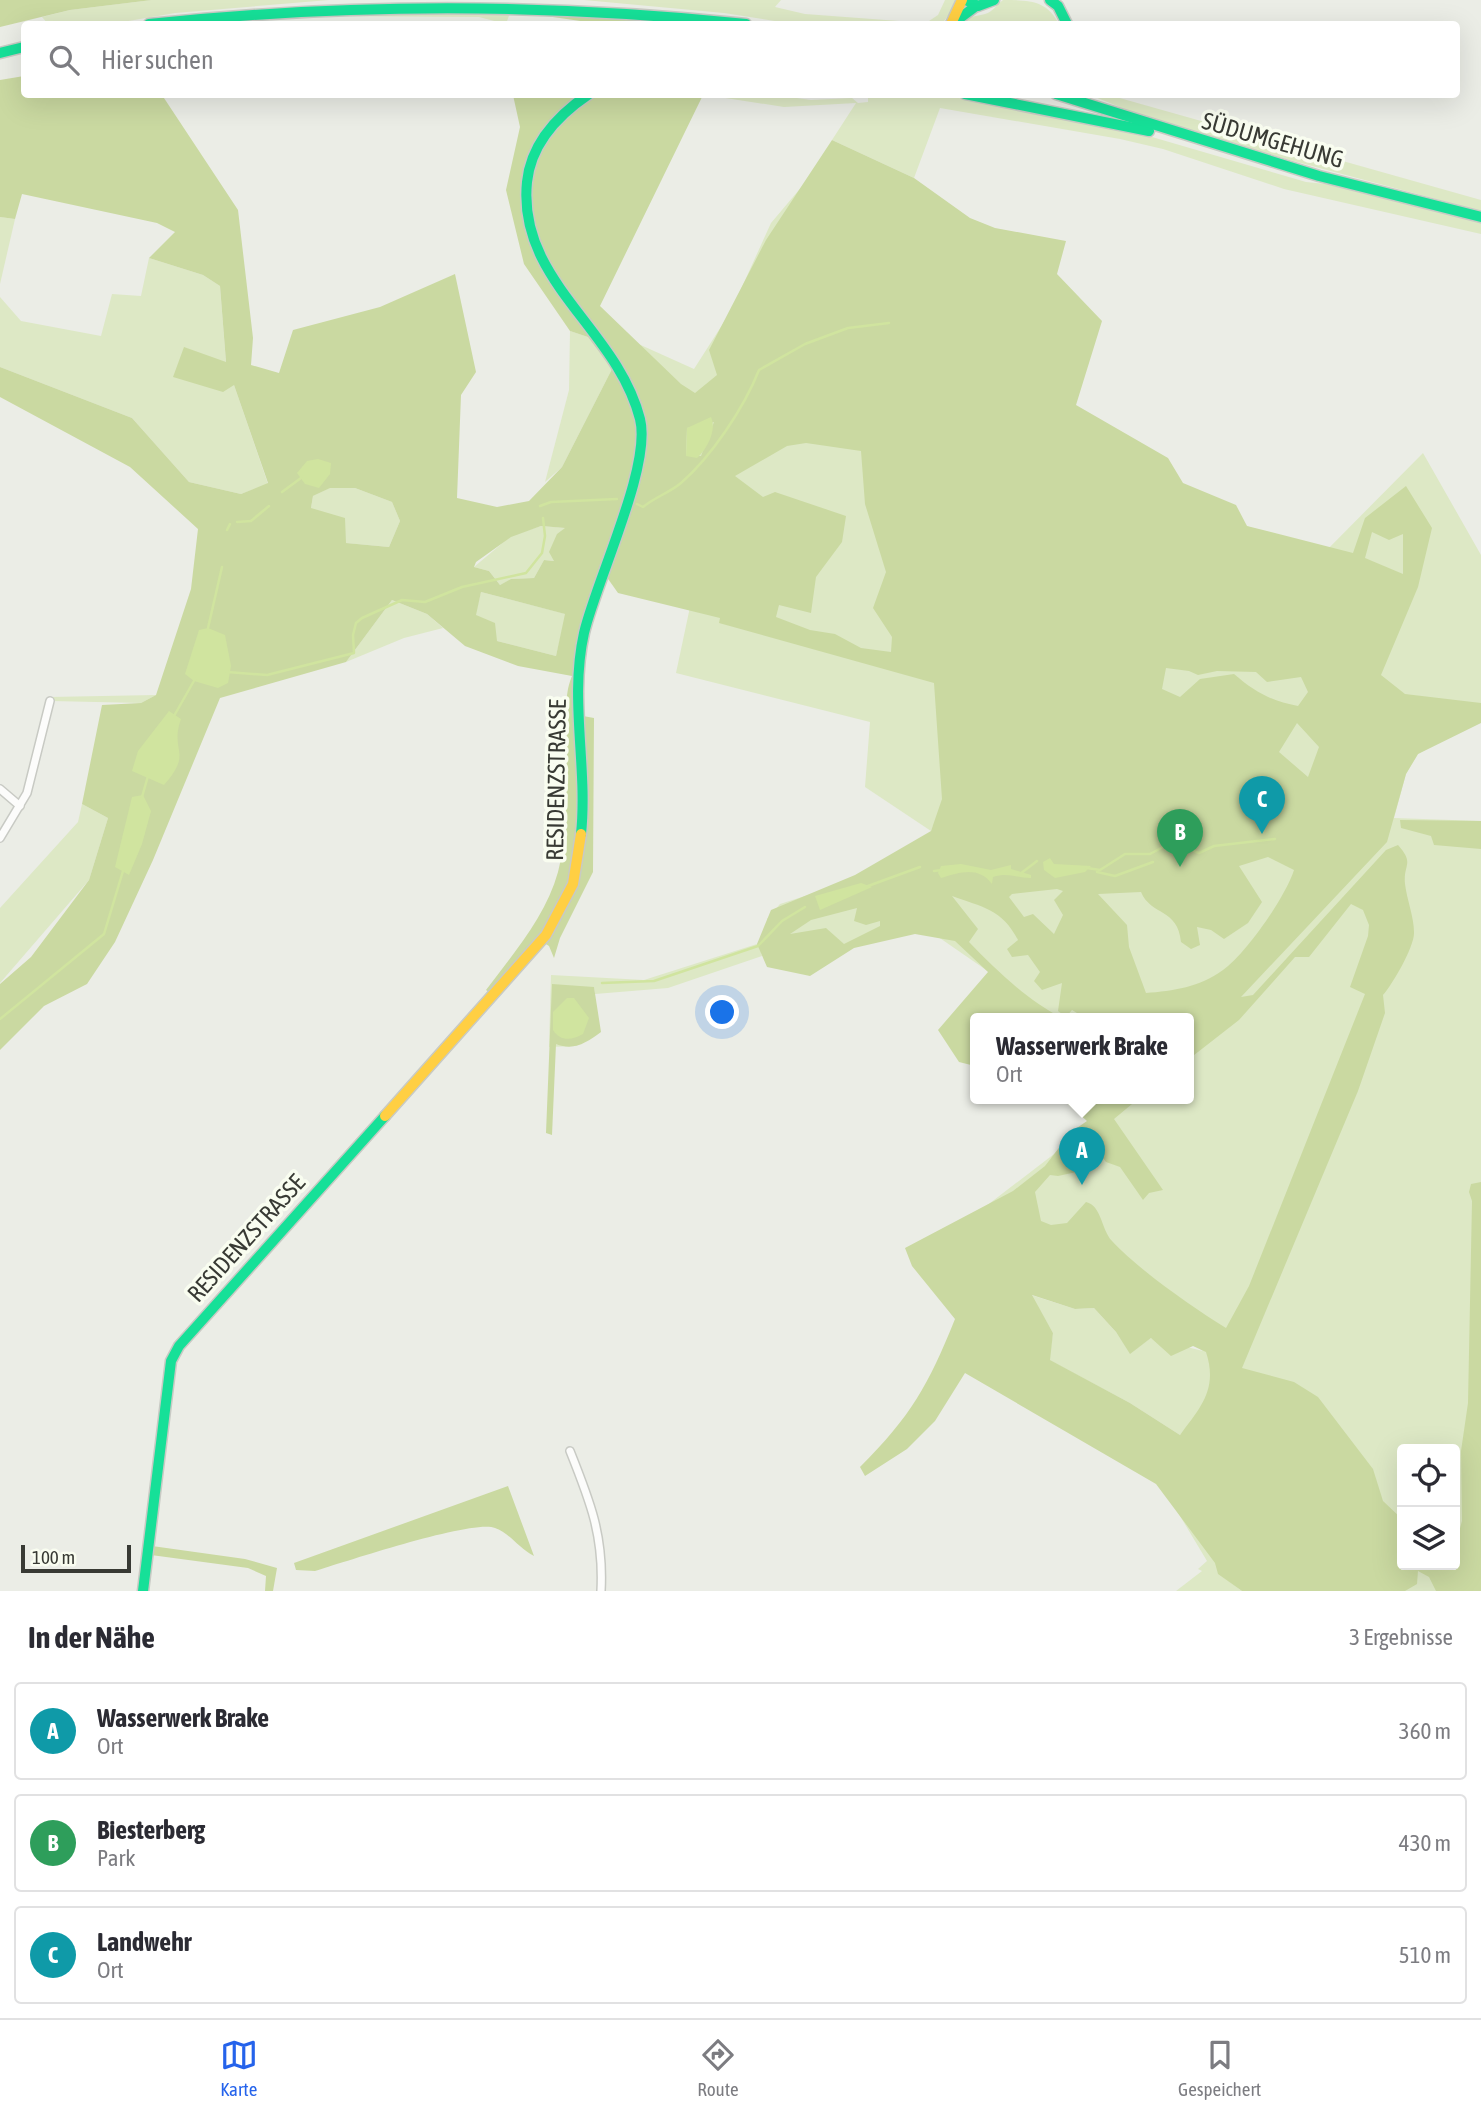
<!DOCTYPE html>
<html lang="de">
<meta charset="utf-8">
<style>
:root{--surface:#fff;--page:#f2f2f3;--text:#2b2b33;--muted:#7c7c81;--line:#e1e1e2;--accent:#2563eb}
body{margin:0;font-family:"Asap Condensed",sans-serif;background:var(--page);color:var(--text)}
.controls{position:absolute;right:21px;bottom:21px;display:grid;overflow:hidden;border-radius:7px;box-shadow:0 7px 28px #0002}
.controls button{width:63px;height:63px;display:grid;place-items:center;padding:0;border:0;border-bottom:2px solid var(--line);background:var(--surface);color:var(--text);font:35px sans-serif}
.scale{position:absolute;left:21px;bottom:18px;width:110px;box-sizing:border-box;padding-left:7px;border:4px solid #383a34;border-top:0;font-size:19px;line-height:24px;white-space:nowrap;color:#383a34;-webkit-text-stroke:5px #f9fdf0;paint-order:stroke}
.you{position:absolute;left:723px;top:1013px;width:24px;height:24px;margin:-18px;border:5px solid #fff;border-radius:50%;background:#1a73e8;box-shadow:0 0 0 10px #1a73e833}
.badge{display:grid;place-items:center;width:46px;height:46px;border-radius:50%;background:var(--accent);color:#fff;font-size:23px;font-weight:700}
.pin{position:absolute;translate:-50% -58px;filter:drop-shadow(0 2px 4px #0008)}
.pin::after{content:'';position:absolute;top:37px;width:24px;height:21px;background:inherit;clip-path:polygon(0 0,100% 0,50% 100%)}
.popup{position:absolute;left:970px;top:1013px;width:224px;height:91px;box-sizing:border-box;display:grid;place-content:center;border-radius:7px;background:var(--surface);filter:drop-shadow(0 2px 5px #0005);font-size:23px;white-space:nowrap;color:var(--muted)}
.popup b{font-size:26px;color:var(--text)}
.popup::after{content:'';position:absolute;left:50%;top:100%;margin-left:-14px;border:14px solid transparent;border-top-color:var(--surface)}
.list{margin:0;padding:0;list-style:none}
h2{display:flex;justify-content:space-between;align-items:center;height:91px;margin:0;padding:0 28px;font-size:30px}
h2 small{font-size:23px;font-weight:400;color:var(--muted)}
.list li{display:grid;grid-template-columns:46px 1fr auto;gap:21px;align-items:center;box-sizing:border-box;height:98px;margin:0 14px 14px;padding:0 14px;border:2px solid var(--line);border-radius:7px}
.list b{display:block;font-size:26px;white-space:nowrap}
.list p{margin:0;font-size:23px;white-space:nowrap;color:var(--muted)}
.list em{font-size:23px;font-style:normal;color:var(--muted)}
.icon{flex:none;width:38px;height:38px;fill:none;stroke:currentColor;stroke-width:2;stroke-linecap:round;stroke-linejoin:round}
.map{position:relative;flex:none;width:1481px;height:1591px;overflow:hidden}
.search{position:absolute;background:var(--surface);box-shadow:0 7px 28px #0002;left:21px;right:21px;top:21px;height:77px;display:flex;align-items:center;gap:18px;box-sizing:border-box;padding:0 24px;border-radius:7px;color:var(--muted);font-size:26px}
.sheet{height:427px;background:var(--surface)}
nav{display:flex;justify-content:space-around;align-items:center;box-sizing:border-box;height:98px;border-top:2px solid var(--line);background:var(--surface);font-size:19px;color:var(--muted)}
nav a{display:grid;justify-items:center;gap:4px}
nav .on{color:var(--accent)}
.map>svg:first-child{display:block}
</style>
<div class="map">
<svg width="1481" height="1591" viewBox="0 0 1481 1591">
<rect width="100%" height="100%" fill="#ebede6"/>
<!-- green -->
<g fill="#dde8c5" fill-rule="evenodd">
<path d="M152,0H329L175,13L111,24H48L42,17L70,10Z"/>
<path d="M584,0H781L775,7L805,14L926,23L938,15L945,0H956L957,3L942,24H794L724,13Z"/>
<path d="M1003,0C1029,0 1047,0 1059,24H959C969,16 973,17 985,14C993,12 997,4 1003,0Z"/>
<path d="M511,10L506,24L479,17L318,16L191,24L319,12Z"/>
<path d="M768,94L811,100L852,98L858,103L868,102V97L872,95L938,94L1128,130L1306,182L1326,184L1481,223V234L1284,189L1163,149L1120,139L940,108L914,178L832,140L856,103L784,107L706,95Z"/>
<path d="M1090,95H1109L1481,200V211L1282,158L1132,112Z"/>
<path d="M820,165L1052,279L1073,412L1167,486L1238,522L1319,558L1423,453L1481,555V718L1418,754L1406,774L1394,818L1481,821V1190L1469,1591H1277L1223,1577L1242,1591H1176L1202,1571L1198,1569L1207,1561L1162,1486L1185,1429L1180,1435L1130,1403L1049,1360L1053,1333L1031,1295L1075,1309L1094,1308L1116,1332L1130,1353L1151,1338L1203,1351L981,1210L1093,1124L1064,1099H1189V1019H975L960,1049L989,972L934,934L904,932L822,956L761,952L762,956L668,988L595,994L594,987L577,1046L549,1047L551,975L644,980L757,944L771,938L767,919L780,904L855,880L934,830L933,826L931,831L865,787L870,722L676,673L690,607L634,342L694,369L731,311L771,223ZM1402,1449H1455V1565H1402Z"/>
<path d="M0,217L15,219L0,284Z"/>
<path d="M149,258L203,275L220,286L226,363L185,348L234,385L268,484L241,494L189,482L132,418L0,367V297L21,321L101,336L112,294L141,296Z"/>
<path d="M570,331L588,337L612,369L562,467L545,482L569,390Z"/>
<path d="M329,488H355L392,502L400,521L389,547L345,543L311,508L313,496Z"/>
<path d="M541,526L566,528L555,561L544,560L534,578L512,579L500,585L489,571L474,567L511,536Z"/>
<path d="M481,592L566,614L556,656L497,641L475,615Z"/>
<path d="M392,600L427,614L443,628L404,638L346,662Z"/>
<path d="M156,695L141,703L51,701L37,748L49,697Z"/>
<path d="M82,804L108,818L89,880L0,983V908L78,822Z"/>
</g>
<!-- forest -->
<g fill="#cad9a1" fill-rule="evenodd">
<path d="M0,0H152L70,10L0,27Z"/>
<path d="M543,11H555L677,24H601L546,16Z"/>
<path d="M24,76V94L162,95L238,210L253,338L251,365L279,373L293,330L380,307L455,274L476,372L461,395L457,498L497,507L529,501L562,467L612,369L588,337L570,331L524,264L506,190L520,127L513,95H703L600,306L681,384L695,393L717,375L709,350L766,240L832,140L914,178L970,218L995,228L1066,241L1057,274L1102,321L1076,405L1168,458L1183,483L1236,505L1247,526L1353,553L1365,518L1406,486L1432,528L1418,587L1381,675L1405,694L1481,703V723L1418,754L1406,774L1387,842L1241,997L1253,995L1386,850L1398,845C1415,864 1403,864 1405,884C1407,900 1414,917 1414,932C1415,946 1392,985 1383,995L1385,1013L1358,1091L1242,1368L1294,1382L1318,1397L1373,1469L1383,1501L1402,1519V1565H1455V1533L1459,1532L1462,1521L1461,1451L1468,1403L1472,1201L1469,1192L1471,1184L1481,1182V1591H1436L1429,1577L1418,1571L1417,1584L1405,1591H1242L1218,1574L1215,1563L1156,1484L965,1373L935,1421L907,1449L865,1476L860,1467C911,1416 928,1386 955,1319L912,1266L905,1248L1013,1191L1045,1166L1071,1132L1087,1121L1062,1099H1138L1114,1119L1163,1190L1149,1193L1143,1200L1120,1167L1106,1162L1092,1143L1084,1142L1077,1149L1090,1169L1058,1176L1050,1175L1035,1192L1041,1221L1051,1225L1067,1223L1086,1202C1102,1206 1101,1229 1112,1241C1139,1270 1192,1307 1226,1328L1249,1286L1365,994L1350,987L1368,936L1369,925L1363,910L1351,904L1309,957H1295L1239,1020L1189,1059V1019H1087L1072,1010L1066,1017L1058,1011L1062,983L1042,990L1034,981L1040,972L1028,955L1012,957L1007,949L1018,940C1002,909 982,907 952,896L978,929L969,942C997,971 1028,1001 1064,1019H975V1066L959,1062L938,1030L988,972L955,941L915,934L854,948L810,976L767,967L757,944L771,910L855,875L931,831L942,799L934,683L719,623L720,618L618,593L606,576L582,625L572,676L583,716L594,718L593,872L560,938L554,958L549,946L538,939L490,993L486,990C513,954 546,916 558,872C568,836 565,793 567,755C568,729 562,699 572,676L518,666L465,646L427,614L392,600L346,662L220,698L153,860L115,942L87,984L44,1006L0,1050V984L31,957L89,880L108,818L82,804L102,705L141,703L156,695L191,589L198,529L130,467L0,397V367L132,418L189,482L241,494L268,483L234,385L223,392L173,377L184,347L226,362L220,286L203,275L149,258L175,232L157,223L22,194L15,219L0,217V80ZM714,422L701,456H686L687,428ZM806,443L861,451L865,504L886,572L873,608L892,637L891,652L861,648L835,634L810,630L776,617L779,605L811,613L816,577L842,542L846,516L775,492L763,497L735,476L787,446ZM330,488H355L392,502L400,521L389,547L346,543L345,518L311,508L313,496ZM541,526L565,528L557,534L549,552L554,561L544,560L534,578L511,579L500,585L489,571L474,567L476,562L511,537ZM1372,532L1389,540L1403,534V574L1365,558ZM481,592L565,614L556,656L497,641L495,623L476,615ZM1166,668L1189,671L1198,675L1217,671L1256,672L1267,682L1301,677L1308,692L1298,706C1271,701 1255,692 1234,674L1200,679L1180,697L1162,689ZM1297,723L1319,747L1308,777L1279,752ZM1268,857L1294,870C1286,896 1246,954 1223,970C1200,987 1173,991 1146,993L1129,947L1127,925L1098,894L1141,892C1151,916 1178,908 1181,942L1191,949L1200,945L1197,927L1211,930L1224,939L1248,923L1262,902L1239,866ZM1057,889L1063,891L1054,900L1063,915L1054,934L1033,914L1024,917L1009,897L1012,894ZM857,908L854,921L866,925L880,921V926L844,944L826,928L790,934L811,920ZM1032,1295L1075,1309L1094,1308L1116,1332L1130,1354L1151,1338L1171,1356L1193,1346L1206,1352C1218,1389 1201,1407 1180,1435L1130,1403L1050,1360L1053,1333Z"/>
<path d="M1400,820L1481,821V849L1434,845L1431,836L1401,828Z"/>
<path d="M552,984L594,987L601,1032C586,1043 574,1051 556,1044L552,1135L546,1133Z"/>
<path d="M508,1486L534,1556C518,1548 511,1534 495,1528C473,1519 345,1562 315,1571L296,1570L294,1563Z"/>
<path d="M152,1546L245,1559L277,1568L273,1591H265L266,1576L248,1568L151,1555Z"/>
</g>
<!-- water -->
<g fill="#d0e49f">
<path d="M711,417C717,430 707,449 697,458L686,456L687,428Z"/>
<path d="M318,459L331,463L330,474L319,488L305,484L297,473L307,461Z"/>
<path d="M208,628L225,635L231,666L228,683L218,688L194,681L185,674L199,630Z"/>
<path d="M169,711L181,719C169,752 194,751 164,785L132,771L138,751Z"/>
<path d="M143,795L151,811L142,844L129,875L115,867L132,797Z"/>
<path d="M1050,858L1054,864L1091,866L1085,872L1055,878L1044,870L1043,862Z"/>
<path d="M961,864L991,870L1011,865V869L1031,875V878C1016,878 1008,872 993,877L992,884C979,866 960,872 941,878L938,873L941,866Z"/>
<path d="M861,883L872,887L820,910L815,896Z"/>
<path d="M567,998H574L589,1018L583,1034C571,1041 560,1041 553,1030V1012Z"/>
</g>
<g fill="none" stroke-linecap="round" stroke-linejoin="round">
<!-- stream -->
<g stroke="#d0e49f" stroke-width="2.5">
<path d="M282,492L301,478"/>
<path d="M637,504L643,507C655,497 669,493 681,483C711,457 744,408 759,370L805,344L848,328L889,323"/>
<path d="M540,506L551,502L617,499"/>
<path d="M237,522L251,521L269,506"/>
<path d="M227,530L230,524"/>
<path d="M208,628L222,567"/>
<path d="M227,672L267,675L354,653L353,635L356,623L362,618L402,600L425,602L462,587L526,573L542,553L545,536L543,518"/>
<path d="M174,716L195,679"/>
<path d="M142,797L148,776"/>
<path d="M1194,851L1199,853L1214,846L1275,839"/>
<path d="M1087,868L1100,870L1125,854H1150L1163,847L1172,851L1180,847L1186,848"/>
<path d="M934,871L942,870"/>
<path d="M1097,872L1115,876L1153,862"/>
<path d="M1020,874L1037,861"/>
<path d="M868,886L920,867"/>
<path d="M602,983L654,981L758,946L782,921L805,907"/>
<path d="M0,1019L104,934L123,871"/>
</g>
<defs>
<g id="street">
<path d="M0,789L20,806"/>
<path d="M0,838L27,793L50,701"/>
<path d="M570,1451C590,1501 604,1536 601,1591"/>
</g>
<g id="fast">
<path d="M966,0L978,6L994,0"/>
<path d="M1050,0L1058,6L1067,24"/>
<path d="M149,24C349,3 546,3 746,24"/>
<path d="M952,24L976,6"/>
<path d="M0,53L24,47"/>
<path d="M965,94L1149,131"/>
<path d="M1056,94L1319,176L1481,217"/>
<path d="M581,834C588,767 569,700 584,633C596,581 652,466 640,419C617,328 517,281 527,182C531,143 558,115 589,94"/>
<path d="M143,1591L171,1361L179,1346L385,1116"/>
</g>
<g id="slow">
<path d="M951,24L962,0"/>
<path d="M385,1116L546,935L573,884L581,834"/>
</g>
</defs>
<!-- street casing -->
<use href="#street" stroke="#c8cac4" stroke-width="10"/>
<!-- fast casing -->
<use href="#fast" stroke="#c8cac4" stroke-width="13"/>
<!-- slow casing -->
<use href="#slow" stroke="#c8cac4" stroke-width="13"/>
<!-- street -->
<use href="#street" stroke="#fcfcfb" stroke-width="7"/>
<!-- fast -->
<use href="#fast" stroke="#16e098" stroke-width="10"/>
<!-- slow -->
<use href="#slow" stroke="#ffcf43" stroke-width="10"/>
</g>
<g text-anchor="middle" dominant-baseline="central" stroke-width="7" stroke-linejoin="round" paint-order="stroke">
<!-- street labels -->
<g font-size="24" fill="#383a34" stroke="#f9fdf0">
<text transform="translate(1273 140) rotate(16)">SÜDUMGEHUNG</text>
<text transform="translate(556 780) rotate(-89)">RESIDENZSTRASSE</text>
<text transform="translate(246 1238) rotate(-48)">RESIDENZSTRASSE</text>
</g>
</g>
</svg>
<div class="controls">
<button><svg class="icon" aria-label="locate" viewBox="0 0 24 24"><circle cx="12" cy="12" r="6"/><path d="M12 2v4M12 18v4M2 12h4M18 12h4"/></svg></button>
<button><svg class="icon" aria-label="layers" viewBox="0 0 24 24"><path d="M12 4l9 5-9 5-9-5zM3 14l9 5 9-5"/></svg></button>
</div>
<div class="scale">100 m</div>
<div class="you"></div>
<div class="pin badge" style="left:1082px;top:1185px;background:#0f9aa8">A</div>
<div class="popup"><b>Wasserwerk Brake</b>Ort</div>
<div class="pin badge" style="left:1180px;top:867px;background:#2e9e5b">B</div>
<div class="pin badge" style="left:1262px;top:834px;background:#0f9aa8">C</div>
<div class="search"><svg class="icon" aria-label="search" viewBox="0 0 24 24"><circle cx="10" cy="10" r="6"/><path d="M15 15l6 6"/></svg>Hier suchen</div>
</div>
<section class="sheet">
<h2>In der Nähe<small>3 Ergebnisse</small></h2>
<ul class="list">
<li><span class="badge" style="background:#0f9aa8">A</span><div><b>Wasserwerk Brake</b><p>Ort</p></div><em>360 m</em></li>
<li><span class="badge" style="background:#2e9e5b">B</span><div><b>Biesterberg</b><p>Park</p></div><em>430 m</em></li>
<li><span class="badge" style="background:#0f9aa8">C</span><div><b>Landwehr</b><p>Ort</p></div><em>510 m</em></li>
</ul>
</section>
<nav>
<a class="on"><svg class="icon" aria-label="map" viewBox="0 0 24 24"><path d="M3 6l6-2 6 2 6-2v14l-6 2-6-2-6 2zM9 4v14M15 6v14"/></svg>Karte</a>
<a><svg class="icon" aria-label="directions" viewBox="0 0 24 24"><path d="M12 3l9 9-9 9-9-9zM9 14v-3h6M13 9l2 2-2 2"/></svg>Route</a>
<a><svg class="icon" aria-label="saved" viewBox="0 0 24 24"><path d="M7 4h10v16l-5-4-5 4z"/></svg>Gespeichert</a>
</nav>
